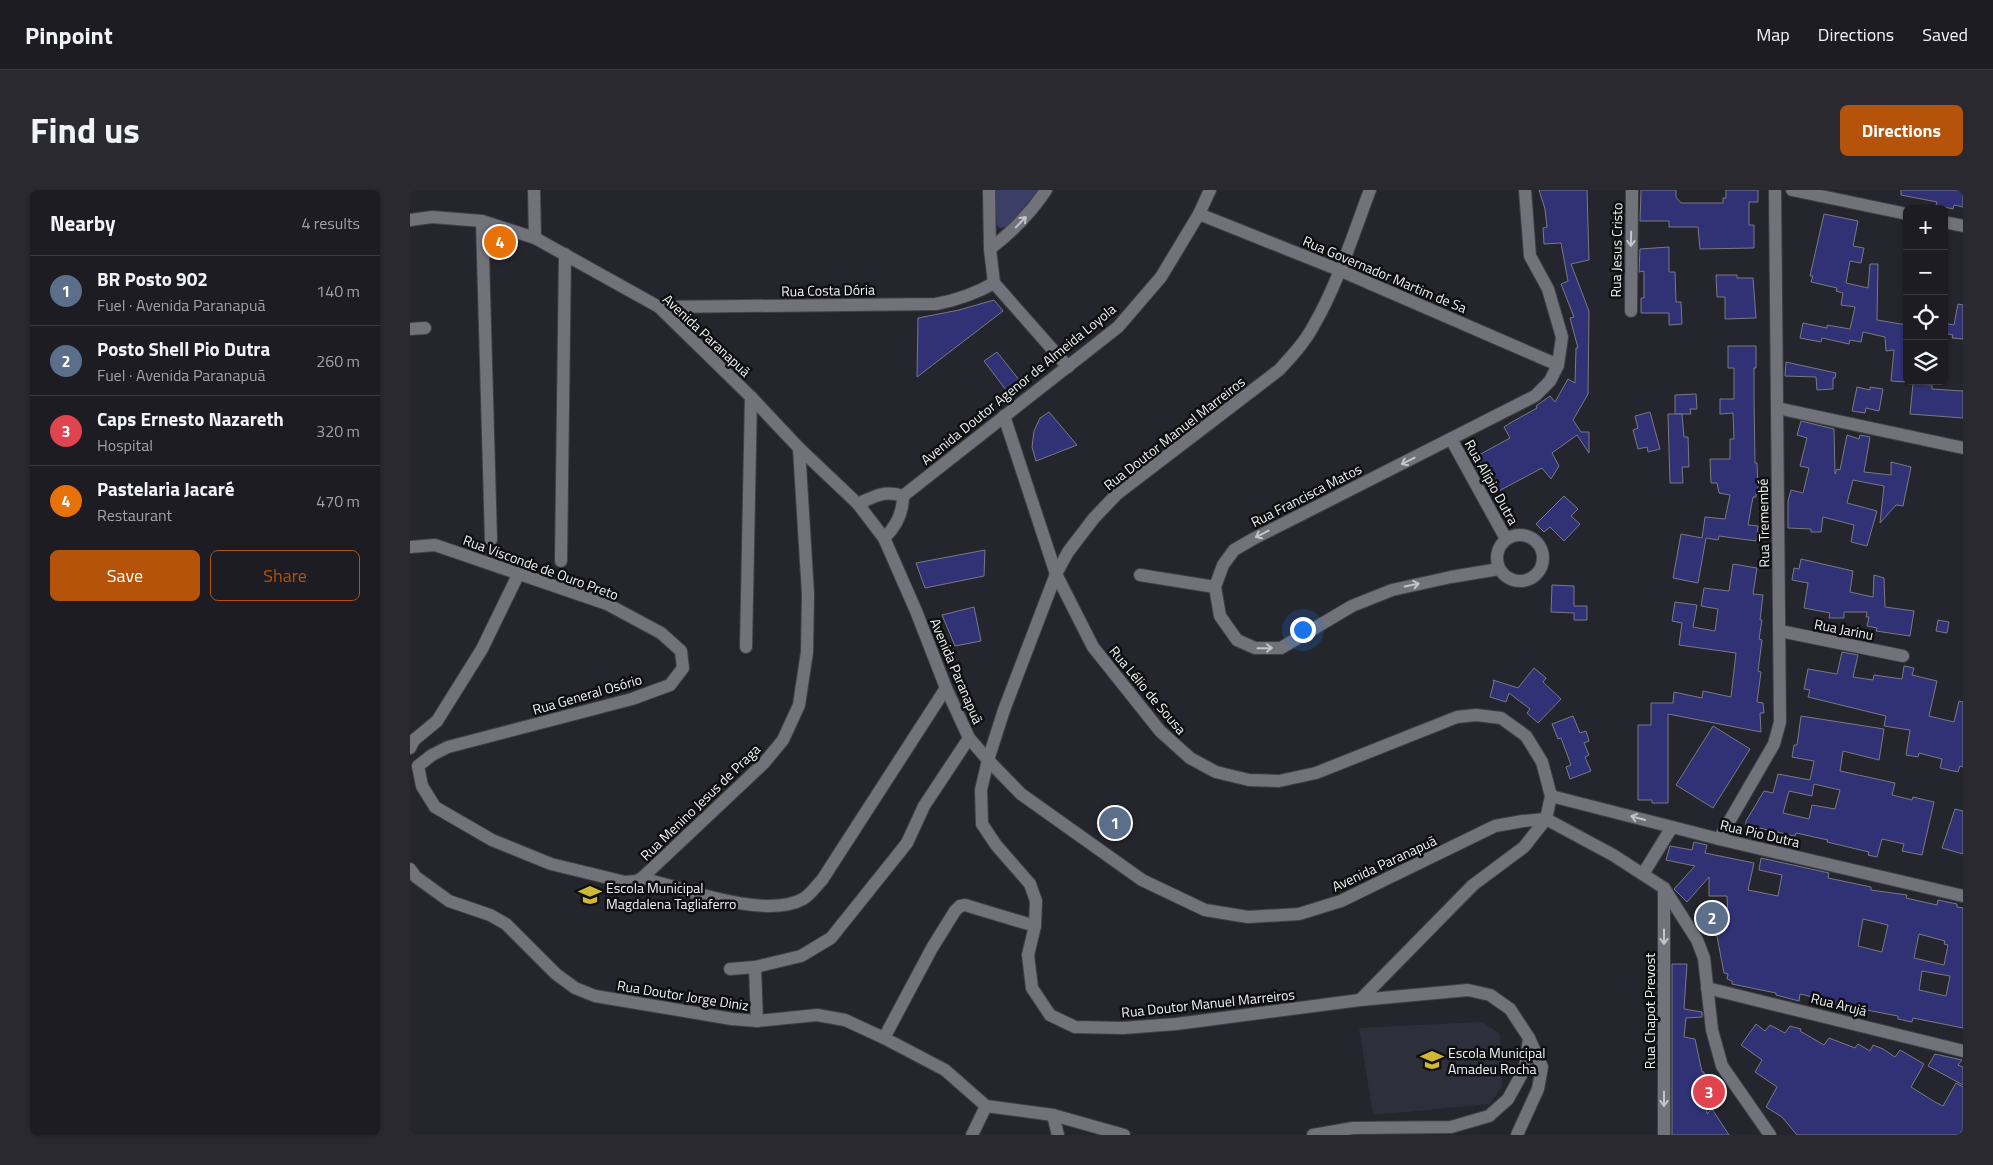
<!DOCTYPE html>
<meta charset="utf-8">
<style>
:root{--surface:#1c1c22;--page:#29292f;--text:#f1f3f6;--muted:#a0a1a5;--line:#3a3a40;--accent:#b45309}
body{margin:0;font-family:"Titillium Web",sans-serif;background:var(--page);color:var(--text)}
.controls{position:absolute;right:15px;top:15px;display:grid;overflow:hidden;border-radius:8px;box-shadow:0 1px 4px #0004}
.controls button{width:45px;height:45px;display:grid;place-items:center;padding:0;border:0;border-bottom:1px solid var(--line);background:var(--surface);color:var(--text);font:25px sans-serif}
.you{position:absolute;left:892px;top:439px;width:18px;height:18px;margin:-12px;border:4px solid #fff;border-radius:50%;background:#1a73e8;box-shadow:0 0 0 8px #1a73e833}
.badge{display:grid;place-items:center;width:32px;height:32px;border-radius:50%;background:var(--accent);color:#fff;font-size:16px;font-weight:700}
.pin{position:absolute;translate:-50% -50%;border:2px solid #fff;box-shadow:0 1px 5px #0006}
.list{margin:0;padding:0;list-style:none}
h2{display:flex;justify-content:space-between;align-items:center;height:65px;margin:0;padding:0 20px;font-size:21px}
h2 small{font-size:16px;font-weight:400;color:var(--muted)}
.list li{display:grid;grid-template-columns:32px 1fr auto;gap:15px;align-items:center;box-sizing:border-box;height:70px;padding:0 20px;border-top:1px solid var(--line)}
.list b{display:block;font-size:19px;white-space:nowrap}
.list p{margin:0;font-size:16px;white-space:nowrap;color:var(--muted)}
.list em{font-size:16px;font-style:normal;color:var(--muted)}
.actions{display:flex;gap:10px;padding:15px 20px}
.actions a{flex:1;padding:11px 0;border:1px solid var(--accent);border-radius:8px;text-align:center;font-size:18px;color:var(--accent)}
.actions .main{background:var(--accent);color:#fff}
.icon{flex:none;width:28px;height:28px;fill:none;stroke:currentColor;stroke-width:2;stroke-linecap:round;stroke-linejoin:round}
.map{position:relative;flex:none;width:1553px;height:945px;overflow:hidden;border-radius:8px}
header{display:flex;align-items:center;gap:30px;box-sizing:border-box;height:70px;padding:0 25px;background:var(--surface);border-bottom:1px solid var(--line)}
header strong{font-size:24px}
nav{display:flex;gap:28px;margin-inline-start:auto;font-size:18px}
.intro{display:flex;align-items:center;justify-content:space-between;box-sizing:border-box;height:120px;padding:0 30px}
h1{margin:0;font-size:35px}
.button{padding:12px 22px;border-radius:8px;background:var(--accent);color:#fff;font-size:18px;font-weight:700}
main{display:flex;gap:30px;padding:0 30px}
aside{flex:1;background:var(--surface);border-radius:8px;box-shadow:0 1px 4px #0004}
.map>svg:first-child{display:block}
</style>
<header>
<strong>Pinpoint</strong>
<nav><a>Map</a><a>Directions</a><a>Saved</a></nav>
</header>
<div class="intro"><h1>Find us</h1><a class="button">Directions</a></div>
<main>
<aside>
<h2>Nearby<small>4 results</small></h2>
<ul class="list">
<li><span class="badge" style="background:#5c6f8a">1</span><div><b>BR Posto 902</b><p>Fuel · Avenida Paranapuã</p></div><em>140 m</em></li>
<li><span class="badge" style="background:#5c6f8a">2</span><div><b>Posto Shell Pio Dutra</b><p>Fuel · Avenida Paranapuã</p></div><em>260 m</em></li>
<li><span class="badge" style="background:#e0444e">3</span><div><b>Caps Ernesto Nazareth</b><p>Hospital</p></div><em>320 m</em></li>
<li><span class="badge" style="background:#e8710a">4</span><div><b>Pastelaria Jacaré</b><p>Restaurant</p></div><em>470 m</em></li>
</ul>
<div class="actions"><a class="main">Save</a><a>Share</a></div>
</aside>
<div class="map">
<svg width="1553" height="945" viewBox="0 0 1553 945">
<rect width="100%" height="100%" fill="#25262d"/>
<!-- built -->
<path fill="#2d2f3b" d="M1072,832L1090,844L1092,896L1080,914L963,925L949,838Z"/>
<!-- green -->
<path fill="#3b3f67" d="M584,0H628L599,36L590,38L587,35Z"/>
<!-- building -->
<g fill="#313276" stroke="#787981" fill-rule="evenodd">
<path d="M1129,0H1177L1179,70L1161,74L1179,121L1178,204L1163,230L1171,242H1179V263L1167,245L1142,263L1149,276L1141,289L1132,278L1087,302L1067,266L1100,248L1094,237L1102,232L1127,218L1126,216L1140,206L1145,212L1158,189L1165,193L1166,158H1168L1160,128L1164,127L1151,94L1158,91L1151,53L1134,54L1133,38L1137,37L1135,19Z"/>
<path d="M1231,0H1266V7L1271,13H1313V8H1316V0H1348V12H1339V35H1344V58L1290,59L1288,37H1259V31H1230Z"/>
<path d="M1491,0H1553V17L1544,15L1543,19L1526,15L1527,12L1491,5Z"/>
<path d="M1414,24L1448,31L1443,56L1454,58L1451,73L1440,71L1436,93L1458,98L1460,74H1468L1467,130L1497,135V192L1481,191L1484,160L1476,161L1475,147L1453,142L1451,152L1440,150L1439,154L1412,148L1411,152L1390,148L1393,133L1417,138V135L1440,139L1445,117L1431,115L1433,103L1426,101L1427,98L1401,92L1403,86H1400Z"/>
<path d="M1259,57V82H1265L1266,112H1271L1272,134L1259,135V123H1231V108H1234V81L1229,82L1230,59Z"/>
<path d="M1306,85H1327V88H1343L1346,128L1315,129V107H1307Z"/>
<path d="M584,110L593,121L507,187L508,128L549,120Z"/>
<path d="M1548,114L1553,115V149L1542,148L1543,145L1534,143V133L1544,135Z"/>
<path d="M1318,156H1346V178H1344V209L1345,273H1347L1348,300H1346V307H1343L1338,335L1348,336L1346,351L1309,346L1308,350L1296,348L1288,393L1263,388L1271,344L1292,348L1295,327L1315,329L1320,305L1309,303L1307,293H1301L1300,269H1320V249H1324L1323,223L1310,224V209H1324V178H1318Z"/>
<path d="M587,162L610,191L596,200L574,171Z"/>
<path d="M1376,172L1426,183L1425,188H1423V199L1407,200L1406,187L1375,186Z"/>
<path d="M1503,194L1522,195V199L1553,201V228L1500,224Z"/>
<path d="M1447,197L1460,200V197L1473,199L1469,221L1456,218L1455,223L1442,221Z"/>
<path d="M1286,204L1287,219H1280L1281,224H1265V205Z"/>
<path d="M639,222L667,255L626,271L622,257L624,241L630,228Z"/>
<path d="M1240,222L1250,259L1238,262L1237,257L1228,259L1223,240L1228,238L1225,226Z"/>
<path d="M1258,224H1272L1274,247H1278L1279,277H1272L1273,293H1260Z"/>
<path d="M1391,231L1424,239L1425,284L1427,279L1430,280L1437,245L1449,249L1450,245L1460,247L1454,282L1481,285V272L1501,277L1493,316L1486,315L1470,333L1474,296L1443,290L1437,313L1467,321L1457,356L1441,352L1444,335L1413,327L1411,342H1401V339L1378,338V311L1381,300L1393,303L1399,278L1390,276L1397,248L1387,245Z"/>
<path d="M1154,306L1168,319L1161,326L1170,334L1154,351L1140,337L1134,342L1126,334Z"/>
<path d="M575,360L574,386L515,398L506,373Z"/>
<path d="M1391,369L1443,381L1440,402L1463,407L1464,385L1474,388L1475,417L1504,421L1500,446L1466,441L1467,438L1457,436L1459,427H1456L1457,422H1434V428H1419L1420,423L1394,418L1398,393L1382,390L1384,378L1389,379Z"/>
<path d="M1323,374L1347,378L1343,404L1353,405L1350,430H1352L1349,449L1352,450L1348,481L1351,482L1347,512L1353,513L1354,523H1350L1351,542L1258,524V613H1242V610H1228V535H1241V513H1263L1264,502L1292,508L1293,501L1321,507L1326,463L1269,455L1272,433L1262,431L1265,412L1287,415L1283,437L1305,441L1308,419L1291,416L1294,398L1319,401Z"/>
<path d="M1142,395L1164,396V416H1177V430H1164V423L1141,422Z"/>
<path d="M564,417L571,451L545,456L532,425Z"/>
<path d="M1528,430L1539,432L1537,443L1526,441Z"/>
<path d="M1432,462L1448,465L1443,487L1463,490L1464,485L1492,489L1494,476L1504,478L1502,485L1527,491L1519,526L1544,532L1549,511L1553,512V577L1550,576L1548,582L1530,578L1532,569L1509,563L1508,567L1496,565L1500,540L1474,536L1476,526L1398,507L1400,500L1394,499L1398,479L1427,484Z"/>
<path d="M1124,478L1136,488L1133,492L1151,509L1128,533L1117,523L1120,519L1099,503L1096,512L1080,507L1084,492L1083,490L1108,498Z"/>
<path d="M1163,526L1170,543L1176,541L1179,551L1174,553L1179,565L1175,567L1181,581L1160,589L1156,577L1161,575L1151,548L1148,549L1142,534Z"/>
<path d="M1391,526L1474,539L1469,570L1433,561L1430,581L1485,593L1482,605L1502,610L1503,607L1524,612L1512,665L1492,661L1494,654L1472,649L1467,667L1458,665L1459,662L1417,652L1418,650L1386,643L1385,646L1336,635V631L1354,601L1363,603L1368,584L1400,590L1404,571L1382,567L1384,555H1387ZM1404,594L1430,600L1425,619L1402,615L1399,629L1373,623L1379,601L1402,606Z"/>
<path d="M1303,536L1340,559L1303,618L1266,595Z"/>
<path d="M1545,619L1553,621V664L1532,658Z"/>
<path d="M1284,652L1297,655L1295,663L1344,673L1338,700L1368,706L1372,685L1349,680L1351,668L1419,683L1418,688L1461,697V700L1497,705L1496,708L1527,715L1528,710L1547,714V717L1553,718V838L1503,828L1502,832L1488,829V826L1420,813L1421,811L1390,804L1389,811L1366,805V803L1322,794V791L1317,789L1318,784L1314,783L1305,736L1306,730L1318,732L1317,706H1299V687L1277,712L1264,699L1285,676L1256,670L1260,656L1282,660ZM1453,729L1478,735L1472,762L1448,756ZM1509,744L1535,751L1534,754L1538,755L1534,775L1504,768ZM1512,781L1540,786L1536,806L1509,800Z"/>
<path d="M1262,774H1277L1274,819L1292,822V827L1276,828L1274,847L1285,849L1292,882H1294L1297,924L1302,919L1319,945H1262Z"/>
<path d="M1346,834L1355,841L1360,835L1375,843L1380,836L1391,839L1390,841L1414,855L1419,848L1445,858L1448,854L1460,861L1463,855L1473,859L1485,867L1490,860L1514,874L1501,897L1525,912L1533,916L1546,893L1553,897V939L1549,945H1387L1372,927L1356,917L1367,897L1345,882L1352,870L1331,855Z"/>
<path d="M1525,864L1552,870L1548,875L1553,877V895L1518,876Z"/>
</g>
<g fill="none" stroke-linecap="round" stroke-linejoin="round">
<defs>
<g id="minor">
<path d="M124,0L125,48"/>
<path d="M579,0L580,59L584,93L658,177"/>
<path d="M1382,0L1497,24"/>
<path d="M789,24L929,80L1148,175"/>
<path d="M0,30L22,27L72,31L125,48L249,117L341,207L389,258L448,314L474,348L506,421L536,498L559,548L578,570L611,604L732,690L795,720L838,727L889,724L931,711L1085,636L1113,631L1136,629L1203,665L1254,698L1287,750L1294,768L1302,840L1312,876L1360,945"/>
<path d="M72,31L81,350"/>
<path d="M1534,32L1553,36"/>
<path d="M580,59C602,42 621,23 636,0"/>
<path d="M249,117L526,114C547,110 565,104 584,93"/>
<path d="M1221,121L1222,0"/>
<path d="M0,139L15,138"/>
<path d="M1367,218L1553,258"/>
<path d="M594,226L646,384L683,457L750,541L780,568L806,582L839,590L869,591L906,583L1047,527L1066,525L1091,528L1116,546L1132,572L1141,606L1136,629L1114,657L1063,695L950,810"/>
<path d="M1041,249L1096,349"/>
<path d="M493,306L708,137L751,87L789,24L800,0"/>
<path d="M448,314C464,306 475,300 493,306"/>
<circle cx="1110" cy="368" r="23"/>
<path d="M474,348C487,336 493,323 493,306"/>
<path d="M0,357L25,355L197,414L251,443L271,461L273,478L260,495L222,509L38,557L22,565L8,576L12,596L25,617L82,650L141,674L215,692L226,691L232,688L354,573L373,550L389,515L397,462L398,404L389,258"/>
<path d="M151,371L155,64"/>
<path d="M1089,379L1041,387L982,400L942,416L871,458H845L827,450L810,426L805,397L813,375L824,360L843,349L1125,206L1140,191L1148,175L1152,147L1138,99L1120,66L1115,0"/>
<path d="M730,385L805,397"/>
<path d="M1370,441L1493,466"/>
<path d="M336,457L341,207"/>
<path d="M0,558L4,550L27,531L72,459L109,383"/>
<path d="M1141,606L1309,649L1553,706"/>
<path d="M1309,649L1364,554L1370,532L1365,0"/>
<path d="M0,679L6,687L39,711L80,725L96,734L146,784L165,798L185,806L322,829L347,831L407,825L435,830L474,848L535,880L576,916L643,925L714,945"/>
<path d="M1233,684L1262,637"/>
<path d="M232,688C272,698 355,730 393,709C400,705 406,696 412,690L536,498"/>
<path d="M1254,698V945"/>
<path d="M345,777L347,831"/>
<path d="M320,779L345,777L391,766L421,748L497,653L514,616L559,548"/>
<path d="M1297,798L1553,861"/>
<path d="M474,848L522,758L545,721L550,716L555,715L625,736"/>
<path d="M643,925L648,945"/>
<path d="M562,945L576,916"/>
<path d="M903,945L943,938L1041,937L1079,926L1098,909L1115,878L1119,848L1100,819L1080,805L1058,800L950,810L766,834L713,838L665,837L640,825L622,798L618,765L625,736L626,711L620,694L586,655L572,634L571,600L578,570L594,520L646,384L658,362L684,328L707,304L869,180C882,166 895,152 904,135C928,93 943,45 960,0"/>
<path d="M1107,945L1128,899L1132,877L1119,848"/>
</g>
</defs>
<!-- minor casing -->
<use href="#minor" stroke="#404146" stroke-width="14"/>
<!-- minor -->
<use href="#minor" stroke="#71727a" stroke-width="12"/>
</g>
<!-- one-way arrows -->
<defs><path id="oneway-shaft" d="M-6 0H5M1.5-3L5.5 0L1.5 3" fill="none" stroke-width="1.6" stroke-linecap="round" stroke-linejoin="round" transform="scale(1.25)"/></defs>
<g stroke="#c4c5ca">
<use href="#oneway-shaft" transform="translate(611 32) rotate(-46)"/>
<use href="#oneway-shaft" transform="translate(1221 49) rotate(91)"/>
<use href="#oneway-shaft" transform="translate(998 271) rotate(153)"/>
<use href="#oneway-shaft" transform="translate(852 344) rotate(153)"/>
<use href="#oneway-shaft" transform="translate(1002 395) rotate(-12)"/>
<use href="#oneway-shaft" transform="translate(855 458) rotate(-1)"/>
<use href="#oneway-shaft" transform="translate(1228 628) rotate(-165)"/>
<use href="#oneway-shaft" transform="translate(1254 747) rotate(90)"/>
<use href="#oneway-shaft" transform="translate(1254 909) rotate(90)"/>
</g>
<!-- icons -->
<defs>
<symbol id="school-bare" viewBox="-9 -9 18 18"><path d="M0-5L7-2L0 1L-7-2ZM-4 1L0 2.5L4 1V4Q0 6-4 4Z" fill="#d0b837" stroke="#0f0f12" stroke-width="2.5" paint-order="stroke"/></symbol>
</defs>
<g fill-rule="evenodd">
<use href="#school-bare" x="164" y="689" width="32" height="32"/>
<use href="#school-bare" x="1006" y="854" width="32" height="32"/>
</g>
<g text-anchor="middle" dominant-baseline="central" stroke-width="5" stroke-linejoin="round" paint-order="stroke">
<!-- street labels -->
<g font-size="14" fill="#f0f1f5" stroke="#0f0f12">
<text transform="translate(1206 60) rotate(-89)">Rua Jesus Cristo</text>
<text transform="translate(975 84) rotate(23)">Rua Governador Martim de Sa</text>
<text transform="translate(418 100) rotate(-1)">Rua Costa Dória</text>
<text transform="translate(297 145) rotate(43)">Avenida Paranapuã</text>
<text transform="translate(608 194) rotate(-39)">Avenida Doutor Agenor de Almeida Loyola</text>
<text transform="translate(764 243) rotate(-38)">Rua Doutor Manuel Marreiros</text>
<text transform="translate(1082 292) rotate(61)">Rua Alípio Dutra</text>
<text transform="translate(896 305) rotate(-27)">Rua Francisca Matos</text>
<text transform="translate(1353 333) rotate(-91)">Rua Tremembé</text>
<text transform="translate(131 377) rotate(20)">Rua Visconde de Ouro Preto</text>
<text transform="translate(1434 439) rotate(11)">Rua Jarinu</text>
<text transform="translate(547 481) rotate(67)">Avenida Paranapuã</text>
<text transform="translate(738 500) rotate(50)">Rua Lélio de Sousa</text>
<text transform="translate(177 504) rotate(-16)">Rua General Osório</text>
<text transform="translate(290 612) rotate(-44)">Rua Menino Jesus de Praga</text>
<text transform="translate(1350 643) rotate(13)">Rua Pio Dutra</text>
<text transform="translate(974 673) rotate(-25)">Avenida Paranapuã</text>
<text transform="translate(273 805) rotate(9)">Rua Doutor Jorge Diniz</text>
<text transform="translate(798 813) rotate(-6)">Rua Doutor Manuel Marreiros</text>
<text transform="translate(1429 814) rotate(14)">Rua Arujá</text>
<text transform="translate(1239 821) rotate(-90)">Rua Chapot Prevost</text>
</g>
<!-- poi labels -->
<g font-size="14" fill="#f0f1f5" stroke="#0f0f12" text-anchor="start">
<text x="196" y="697">Escola Municipal<tspan x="196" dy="16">Magdalena Tagliaferro</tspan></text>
<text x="1038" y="862">Escola Municipal<tspan x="1038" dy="16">Amadeu Rocha</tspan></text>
</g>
</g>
</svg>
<div class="controls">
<button>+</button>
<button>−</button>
<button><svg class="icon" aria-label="locate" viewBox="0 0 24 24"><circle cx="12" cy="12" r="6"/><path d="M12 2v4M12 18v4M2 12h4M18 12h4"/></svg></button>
<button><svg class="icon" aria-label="layers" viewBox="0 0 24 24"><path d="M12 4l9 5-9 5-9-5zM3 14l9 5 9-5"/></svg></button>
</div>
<div class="you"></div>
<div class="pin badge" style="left:705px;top:633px;background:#5c6f8a">1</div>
<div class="pin badge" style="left:1302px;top:728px;background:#5c6f8a">2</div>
<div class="pin badge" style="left:1299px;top:902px;background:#e0444e">3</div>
<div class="pin badge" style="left:90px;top:52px;background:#e8710a">4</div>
</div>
</main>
